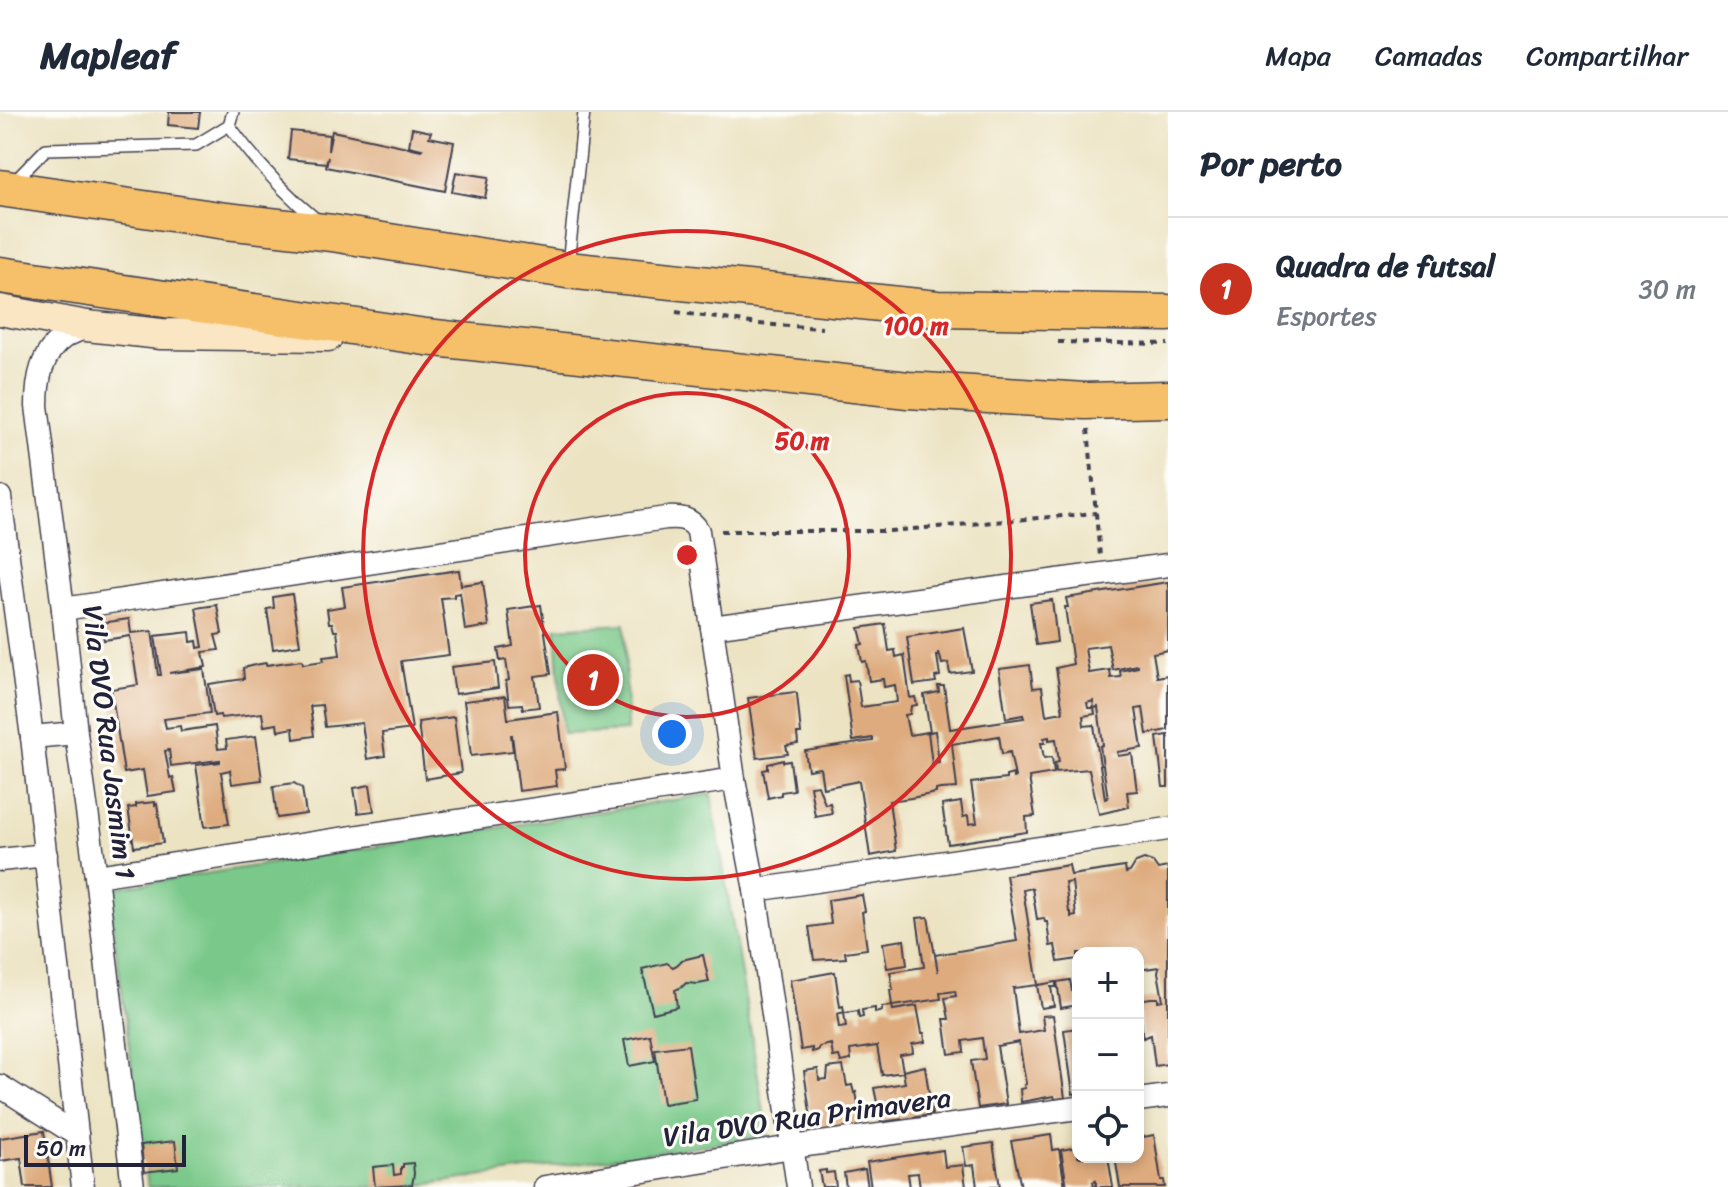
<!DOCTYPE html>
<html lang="pt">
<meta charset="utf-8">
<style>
:root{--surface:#fff;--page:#f6f6f7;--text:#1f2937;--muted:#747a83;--line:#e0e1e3;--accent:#c8321e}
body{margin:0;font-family:Sriracha,sans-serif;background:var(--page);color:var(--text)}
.controls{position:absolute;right:24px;bottom:24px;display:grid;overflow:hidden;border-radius:16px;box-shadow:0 4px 12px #0003}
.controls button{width:72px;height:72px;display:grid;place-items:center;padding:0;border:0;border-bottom:2px solid var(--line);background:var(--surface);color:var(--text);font:40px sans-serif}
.scale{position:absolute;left:24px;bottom:20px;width:162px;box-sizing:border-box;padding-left:8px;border:4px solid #22223b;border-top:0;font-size:22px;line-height:28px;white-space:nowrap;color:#22223b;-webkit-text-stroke:6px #fdfcf7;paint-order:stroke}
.you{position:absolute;left:672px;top:622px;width:28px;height:28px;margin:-20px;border:6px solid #fff;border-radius:50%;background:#1a73e8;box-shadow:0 0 0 12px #1a73e833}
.badge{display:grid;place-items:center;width:52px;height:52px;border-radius:50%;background:var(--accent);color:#fff;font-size:26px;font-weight:700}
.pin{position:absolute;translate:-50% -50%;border:4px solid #fff;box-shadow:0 2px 8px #0006}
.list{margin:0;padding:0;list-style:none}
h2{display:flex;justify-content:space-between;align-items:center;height:104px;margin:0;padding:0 32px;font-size:34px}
h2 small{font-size:26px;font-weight:400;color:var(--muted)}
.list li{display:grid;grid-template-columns:52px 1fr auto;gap:24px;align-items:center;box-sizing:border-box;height:144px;padding:0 32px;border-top:2px solid var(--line)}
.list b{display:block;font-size:30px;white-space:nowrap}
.list p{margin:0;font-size:26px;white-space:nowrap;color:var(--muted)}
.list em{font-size:26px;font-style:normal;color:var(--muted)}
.icon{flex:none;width:44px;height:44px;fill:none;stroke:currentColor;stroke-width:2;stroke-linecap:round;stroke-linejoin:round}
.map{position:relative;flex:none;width:1168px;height:1075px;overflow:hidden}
header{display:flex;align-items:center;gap:48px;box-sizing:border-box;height:112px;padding:0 40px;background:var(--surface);border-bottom:2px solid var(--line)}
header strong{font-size:38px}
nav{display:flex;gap:44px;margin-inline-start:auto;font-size:28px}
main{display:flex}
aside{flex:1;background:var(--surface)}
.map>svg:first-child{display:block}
</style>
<header>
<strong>Mapleaf</strong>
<nav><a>Mapa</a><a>Camadas</a><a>Compartilhar</a></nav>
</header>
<main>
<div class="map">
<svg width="1168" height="1075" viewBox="0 0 1168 1075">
<rect width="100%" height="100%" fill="#fdfcf7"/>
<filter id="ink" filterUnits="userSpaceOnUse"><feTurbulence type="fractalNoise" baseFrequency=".0125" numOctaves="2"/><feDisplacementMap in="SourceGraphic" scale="16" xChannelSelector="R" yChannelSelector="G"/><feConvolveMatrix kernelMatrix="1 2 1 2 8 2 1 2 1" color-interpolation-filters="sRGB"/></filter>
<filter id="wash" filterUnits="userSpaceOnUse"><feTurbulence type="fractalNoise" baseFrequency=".006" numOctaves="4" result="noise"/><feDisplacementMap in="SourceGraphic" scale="32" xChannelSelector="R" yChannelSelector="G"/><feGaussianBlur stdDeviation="1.8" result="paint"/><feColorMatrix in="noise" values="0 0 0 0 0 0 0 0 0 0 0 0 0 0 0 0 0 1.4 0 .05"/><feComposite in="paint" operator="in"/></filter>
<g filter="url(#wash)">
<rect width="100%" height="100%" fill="#ece3c2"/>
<!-- green -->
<g fill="#7ac98a" stroke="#4e7662" stroke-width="2">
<path d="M625,512L627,619L563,622L556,516Z"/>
<path d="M711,682L768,1024L407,1075H148L108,777Z"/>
</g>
<g id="blocks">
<!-- building -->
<g fill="#deab7e" fill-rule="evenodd">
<path d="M169,0H200L198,16L168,13Z"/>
<path d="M412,16L431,20L429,25L454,30L445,79L326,55L328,45L326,51L288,47L291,19L329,23L328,39L332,19L421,38L422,37L409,34Z"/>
<path d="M456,60L489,65L485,86L452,80Z"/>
<path d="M459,458L461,473L483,470L489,514L465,518L460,481L454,482V485L441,486L449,543L401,549L412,617L382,621L385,644L367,647L362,611L325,615L322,593L310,594L314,624L294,627L293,616L278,619L277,612L264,614L262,601L221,606L220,603L214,604L209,572L244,567L243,556L255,553L266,551V553L302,548L303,552L324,549L323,545L340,543L337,519H334L332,511H329L327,497L345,494L342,475Z"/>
<path d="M1168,470V538L1153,541L1157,565L1168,563V618L1147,622L1143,596L1136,597L1142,636L1117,640L1118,644L1132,642L1137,679L1127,680L1129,695L1099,702L1089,657L1056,660L1055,651L1059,650L1056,627L1049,628V625L1044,626L1045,631H1041L1044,646L1052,645L1054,661L1029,665L1035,704L1026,705L1027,720L948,732L942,693L961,690L963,705L968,704L969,712L977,711L971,671L1006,667V664L1013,662V666L1015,665L1010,640L1002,642L999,624L952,632L957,676L940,677L936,678V681L911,686L889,689L896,739L870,744L859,669L823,676L820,656L808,658L805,639L873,629V626L853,629L844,563L848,562L849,569L857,568L861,595L897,590L895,573L884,575L883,567L869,569L866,549L862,550L859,533L863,532L859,516L885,512L889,539L895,538L896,545L904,543L910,586L915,585L917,593L911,594L910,602L905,603L909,623L928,620L932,652L939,650L935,619L930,620L924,583L939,580L938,574H944L950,617L1024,606L1023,603L1006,606L999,557L1030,553L1033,576L1042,575L1046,603L1063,600L1056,556L1073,552L1065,495H1068L1066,486ZM1108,533L1113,558L1137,553L1138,555L1120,559L1121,565L1111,566L1110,558L1089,561L1085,536ZM1093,589L1094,596L1098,595L1103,633L1100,634L1108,686L1105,687L1094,613L1084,614L1083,604L1095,602L1094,596H1088L1087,591Z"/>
<path d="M292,482L300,533L273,537L267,497L274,496L273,485Z"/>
<path d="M1052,488L1057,530L1036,533L1030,491Z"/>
<path d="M217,493L222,522L215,523L219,538L203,540L206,555L169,561L204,557L210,601L164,607L166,616L180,614L181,619L215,614L218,637L227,636L226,628L256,624L262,668L232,672L230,658L221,660L229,712L205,715L196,653L220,650V648L171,654L169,638L165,639L170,666L173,665L176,680L147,684L143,658L124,661L111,577L138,573L130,524L104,528L101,511L129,507L131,521L152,519L158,563H161L155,524L190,520L191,530L197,529L198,536L203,535L196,496Z"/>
<path d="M541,493L551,562L535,564L539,595L523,597L522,592L509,593L506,569L509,568L506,548L500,549L498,537L513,534L508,498Z"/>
<path d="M964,516L972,559L950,562L948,551L942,552L939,540V544H937L940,564L935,565L936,570L914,573L907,525Z"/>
<path d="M495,550L498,576L455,582L451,555Z"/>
<path d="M795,580L797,582L801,622H797L798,632L786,634L788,642L757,646L748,586Z"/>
<path d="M505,584L508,607L558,600L565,657L555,658L557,674L519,679L512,623H511L513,639L471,644L464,589Z"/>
<path d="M454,605L461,661L425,667L418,610Z"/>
<path d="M1168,623V675H1163L1157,625Z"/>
<path d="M783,648V650L790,649L794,678L781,680V683L768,686L763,658L768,657V652Z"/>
<path d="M294,671L302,676L306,702L277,706L273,674Z"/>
<path d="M370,673L374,699L358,701L354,676Z"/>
<path d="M818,673L825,692L830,691L832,701L815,704L810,674Z"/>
<path d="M155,690V693L157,692L163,731L134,735L128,696L136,695V692Z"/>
<path d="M1144,747L1153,750L1158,757L1168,755V952L1155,954L1151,923L1143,926L1140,901L1138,902V888L1151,886H1158V889L1163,888L1158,860L1159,855L1138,858V841H1078V847L1058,850L1055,833L1050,834L1047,810H1045L1044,806L1037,807L1032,776L1023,778L1038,873L1056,870V875H1051L1054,894L1041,896L1037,873L1013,876L1019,922L1044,918L1042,904L1053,903L1065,986L1055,987L1054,984L1021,990L1020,977L1025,976L1024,973L1026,972L1019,930L997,934L1006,992L978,996L971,949L985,947L982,926L963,929L964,940L949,942L944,907H949L945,886L956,884L955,879L940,881L941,887L892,894L893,898L917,894L922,921H924L925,930L912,932L913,941L900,943L903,959L925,954L932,1003L881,1010L874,976L905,971L903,960L882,963L877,934L850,938L851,948L841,950L839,944L833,945L831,932L819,935V938L812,940V936L801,938L790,868L835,860L840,895L843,894L844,900L837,902L839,916L846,915L844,901L858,899L859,906L863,905L862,898L875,896V901L882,899V895L892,894L890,878H893L890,860L924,855L917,806L928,805L938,860L935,843L1017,829L1006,763L1069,753L1071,763L1125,755L1126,761L1130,760L1136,750ZM1072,770L1076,804L1071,805V800H1069L1065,771Z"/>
<path d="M862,783L865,799L862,800L867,837L845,840L846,846L814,848L809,815L831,812L828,788Z"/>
<path d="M904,828L907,853L887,856L883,831Z"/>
<path d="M703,843L709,870L698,872L686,871L682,875L675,878L677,895L653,901L642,857L667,851L673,855L677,853L682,848Z"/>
<path d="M1070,868L1072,879L1078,878V893L1061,896L1057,870Z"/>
<path d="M1078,916V981L1073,982L1064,918Z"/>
<path d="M650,923L655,949L629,954L624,928Z"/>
<path d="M688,933L696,987L663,992L655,937Z"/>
<path d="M843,954L847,974L852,973L854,981L856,980L862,1015L813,1021L804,959L818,957L819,968L827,967L828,956Z"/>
<path d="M44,1019L52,1075H25L21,1046L0,1049V1026Z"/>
<path d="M1051,1023L1053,1038L1059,1037L1065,1075H1021L1011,1029Z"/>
<path d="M1154,1023L1161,1068H1164L1165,1075H1120L1115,1045H1138V1026Z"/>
<path d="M175,1029L178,1056L144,1060L141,1033Z"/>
<path d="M993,1031L1000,1075H977L974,1053L966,1054L963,1035Z"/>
<path d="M1078,1035V1045H1108L1113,1075H1096V1069L1093,1070L1094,1075H1067L1061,1038Z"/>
<path d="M943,1038L945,1055L963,1053L966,1075H920L918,1061L908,1062L910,1075H871L867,1050Z"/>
<path d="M413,1051L414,1062L412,1073L375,1075L373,1055L393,1053L394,1063L401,1062V1055H403V1052Z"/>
<path d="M865,1057L868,1075H846L844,1061Z"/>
<path d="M826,1058V1061L834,1060L836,1075H822L819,1059Z"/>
</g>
</g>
</g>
<g filter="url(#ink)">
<use href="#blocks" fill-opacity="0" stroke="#403f4f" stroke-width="2"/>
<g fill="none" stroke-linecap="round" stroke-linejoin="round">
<defs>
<g id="service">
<path d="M229,13C255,49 284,81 318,109"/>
<path d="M13,71L46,37L196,33L229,13L233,0"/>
<path d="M568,153L584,0"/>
</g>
<g id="minor">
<path d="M87,214C80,218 71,221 64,225C41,241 37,268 37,294L63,497L76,621L96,764L133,1075"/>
<path d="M0,385L32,625L83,1075"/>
<path d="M63,497L666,406C680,405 691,406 698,419L734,667L755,778L798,1075"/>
<path d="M712,515L1168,453"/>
<path d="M32,625L76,621"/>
<path d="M0,748L46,743"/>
<path d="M96,764L734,667"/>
<path d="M755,778L1168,717"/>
<path d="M0,974L77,1023"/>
<path d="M1138,988L1168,984"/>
<path d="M545,1075L792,1035L1078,996"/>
</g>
<path id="secondary" d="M0,198L87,214L161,222L328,224"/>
<g id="trunk">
<path d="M0,76L226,109L332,121L567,158L937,197L1168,201"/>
<path d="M0,163L426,225L908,278L1085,289L1168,287"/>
</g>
</defs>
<!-- service casing -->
<use href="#service" stroke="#403f4f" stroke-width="14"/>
<!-- minor casing -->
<use href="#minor" stroke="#403f4f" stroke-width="25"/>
<!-- secondary casing -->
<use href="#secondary" stroke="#403f4f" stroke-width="33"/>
<!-- trunk casing -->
<use href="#trunk" stroke="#403f4f" stroke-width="39"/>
<!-- path -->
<g stroke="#403f4f" stroke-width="4" stroke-dasharray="6 6" stroke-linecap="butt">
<path d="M676,200L758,212L822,216"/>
<path d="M1058,230L1168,232"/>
<path d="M1088,317L1100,444"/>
<path d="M721,419H890L1096,401"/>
</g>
<!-- service -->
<use href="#service" stroke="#fff" stroke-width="11"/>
<!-- minor -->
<use href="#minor" stroke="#fff" stroke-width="22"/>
<!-- secondary -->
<use href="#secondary" stroke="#fbe6c4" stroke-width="30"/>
<!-- trunk -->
<use href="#trunk" stroke="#f6c06b" stroke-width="36"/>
</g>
</g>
<!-- distance rings -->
<g fill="none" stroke="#d62828" stroke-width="4">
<circle cx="687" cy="443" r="162"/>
<circle cx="687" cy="443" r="324"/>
</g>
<g text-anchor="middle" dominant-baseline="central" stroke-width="6" stroke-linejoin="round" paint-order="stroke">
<!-- street labels -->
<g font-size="28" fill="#22223b" stroke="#fdfcf7">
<text transform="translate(109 630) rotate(83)">Vila DVO Rua Jasmim 1</text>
<text transform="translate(807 1005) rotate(-8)">Vila DVO Rua Primavera</text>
</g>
</g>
<circle cx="687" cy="443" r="12" fill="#d62828" stroke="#fdfcf7" stroke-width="4"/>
<g font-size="24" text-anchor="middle" font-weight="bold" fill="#d62828" stroke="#fdfcf7" stroke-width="6" stroke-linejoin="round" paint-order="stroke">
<text x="916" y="222">100 m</text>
<text x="802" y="337">50 m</text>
</g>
</svg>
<div class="controls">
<button>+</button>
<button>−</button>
<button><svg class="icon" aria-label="locate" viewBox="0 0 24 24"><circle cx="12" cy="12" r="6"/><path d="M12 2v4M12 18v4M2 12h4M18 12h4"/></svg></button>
</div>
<div class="scale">50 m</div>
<div class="you"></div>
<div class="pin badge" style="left:593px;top:568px">1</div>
</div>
<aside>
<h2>Por perto<small></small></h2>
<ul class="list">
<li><span class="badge">1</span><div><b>Quadra de futsal</b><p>Esportes</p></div><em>30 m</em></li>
</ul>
</aside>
</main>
